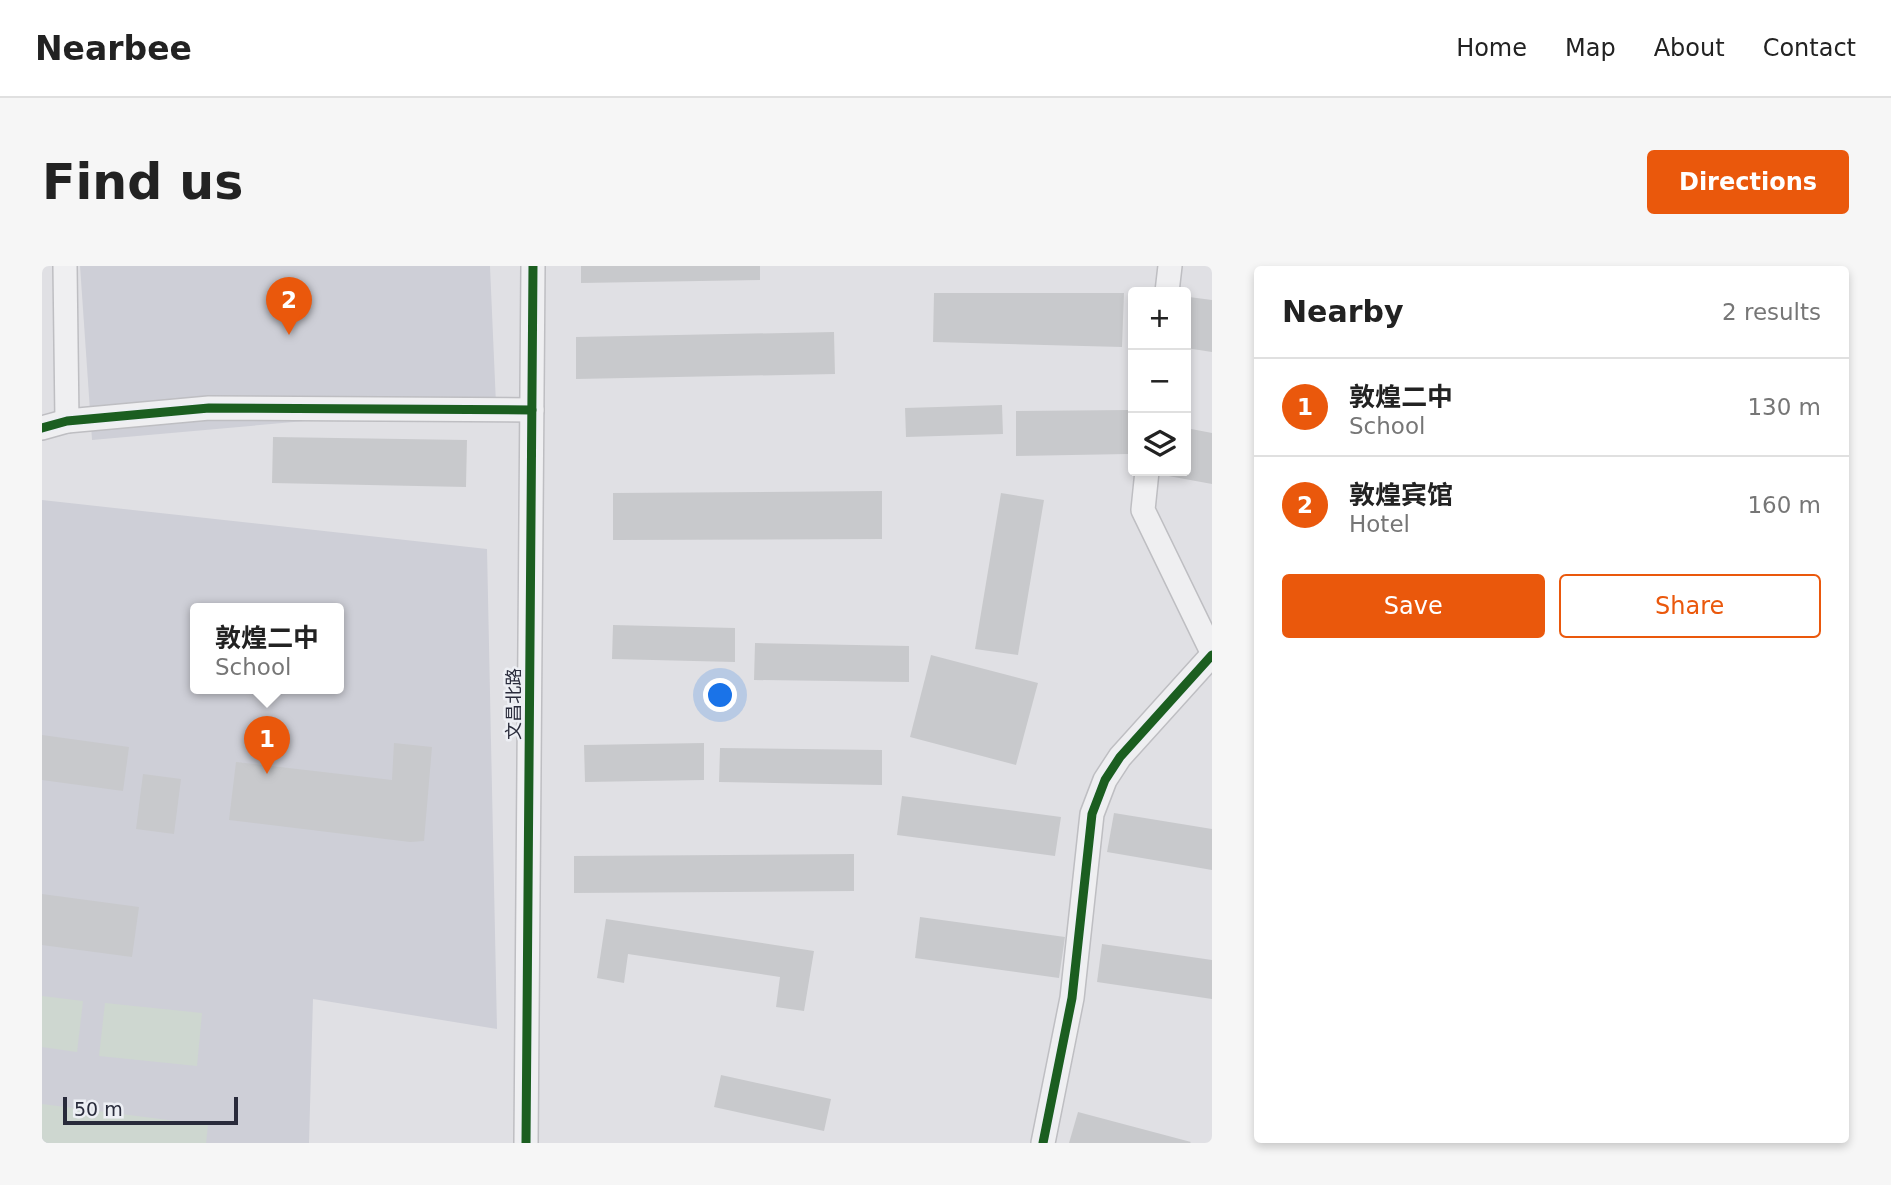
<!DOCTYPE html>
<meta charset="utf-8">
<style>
:root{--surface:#fff;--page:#f6f6f6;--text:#222;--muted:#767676;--line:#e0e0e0;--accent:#ea580c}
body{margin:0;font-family:"DejaVu Sans","Noto Sans SC",sans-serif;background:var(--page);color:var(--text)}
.controls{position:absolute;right:21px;top:21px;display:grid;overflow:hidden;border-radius:7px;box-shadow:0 4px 10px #0003}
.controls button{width:63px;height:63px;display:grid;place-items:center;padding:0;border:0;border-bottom:2px solid var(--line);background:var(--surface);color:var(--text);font:35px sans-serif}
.scale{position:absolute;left:21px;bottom:18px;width:175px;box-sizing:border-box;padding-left:7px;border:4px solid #292b3b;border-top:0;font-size:19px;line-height:24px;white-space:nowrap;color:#292b3b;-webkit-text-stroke:5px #edeff4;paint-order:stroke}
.you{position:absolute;left:679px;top:430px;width:24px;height:24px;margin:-18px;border:5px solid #fff;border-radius:50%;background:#1a73e8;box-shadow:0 0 0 10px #1a73e833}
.badge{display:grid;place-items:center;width:46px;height:46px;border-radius:50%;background:var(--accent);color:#fff;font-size:23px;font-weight:700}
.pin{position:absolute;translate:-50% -58px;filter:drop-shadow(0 2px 4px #0008)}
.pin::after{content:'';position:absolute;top:37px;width:24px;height:21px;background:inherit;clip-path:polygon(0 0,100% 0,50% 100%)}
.popup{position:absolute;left:148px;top:337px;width:154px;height:91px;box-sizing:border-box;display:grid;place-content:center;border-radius:7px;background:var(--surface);filter:drop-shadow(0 2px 5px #0005);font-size:23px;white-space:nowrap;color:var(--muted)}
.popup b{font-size:26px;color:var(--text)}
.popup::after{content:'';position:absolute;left:50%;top:100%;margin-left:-14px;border:14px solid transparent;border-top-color:var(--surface)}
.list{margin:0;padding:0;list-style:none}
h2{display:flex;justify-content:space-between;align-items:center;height:91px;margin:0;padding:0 28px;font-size:30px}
h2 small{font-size:23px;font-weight:400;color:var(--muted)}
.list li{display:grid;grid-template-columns:46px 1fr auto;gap:21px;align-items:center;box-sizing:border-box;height:98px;padding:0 28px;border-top:2px solid var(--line)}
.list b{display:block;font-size:26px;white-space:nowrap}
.list p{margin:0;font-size:23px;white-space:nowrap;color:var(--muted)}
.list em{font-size:23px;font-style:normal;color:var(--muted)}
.actions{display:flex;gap:14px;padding:21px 28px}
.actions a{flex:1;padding:16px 0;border:2px solid var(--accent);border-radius:7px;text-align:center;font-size:24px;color:var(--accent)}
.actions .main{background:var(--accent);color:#fff}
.icon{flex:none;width:38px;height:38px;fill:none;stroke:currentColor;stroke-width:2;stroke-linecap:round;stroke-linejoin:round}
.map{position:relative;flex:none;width:1170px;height:877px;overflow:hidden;border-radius:7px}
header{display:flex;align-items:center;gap:42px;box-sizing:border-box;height:98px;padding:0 35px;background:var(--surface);border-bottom:2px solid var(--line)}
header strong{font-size:33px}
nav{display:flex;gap:38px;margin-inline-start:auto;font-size:24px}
.intro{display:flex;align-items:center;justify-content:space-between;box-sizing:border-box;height:168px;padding:0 42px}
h1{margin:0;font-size:49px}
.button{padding:18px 32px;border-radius:7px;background:var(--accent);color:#fff;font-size:24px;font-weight:700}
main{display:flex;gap:42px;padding:0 42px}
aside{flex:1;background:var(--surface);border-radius:7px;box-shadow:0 4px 10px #0003}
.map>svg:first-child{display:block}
</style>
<header>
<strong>Nearbee</strong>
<nav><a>Home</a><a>Map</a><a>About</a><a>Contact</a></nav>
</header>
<div class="intro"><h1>Find us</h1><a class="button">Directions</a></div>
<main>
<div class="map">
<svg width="1170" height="877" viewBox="0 0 1170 877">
<rect width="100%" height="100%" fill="#e0e0e4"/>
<!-- built -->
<g fill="#cecfd7" fill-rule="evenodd">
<path d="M38,0H448L454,138L50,174Z"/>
<path d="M0,234L445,283L455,763L271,733L267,877H0ZM153,342H297V422H153Z"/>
</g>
<!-- green -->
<g fill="#ced7d0">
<path d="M0,730L41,735L35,786L0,781Z"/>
<path d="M63,737L160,747L155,800L57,790Z"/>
<path d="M0,838L166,859L164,877H0Z"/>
</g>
<!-- building -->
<g fill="#c8c9cc">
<path d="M539,0H718V14L539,17Z"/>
<path d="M892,27H1082L1080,81L891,76Z"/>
<path d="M1147,31L1170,34V86L1144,82V51Z"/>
<path d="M792,66L793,108L534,113V71Z"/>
<path d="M960,139L961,168L864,171L863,142Z"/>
<path d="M1086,144V188L974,190V145Z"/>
<path d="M1144,162L1170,167V218L1121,209V205H1144Z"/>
<path d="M231,171L425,174L424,221L230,217Z"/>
<path d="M840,225V273L571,274V227Z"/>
<path d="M959,227L1002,234L976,389L933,383Z"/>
<path d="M571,359L693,362V396L570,393Z"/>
<path d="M713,377L867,380V416L712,414Z"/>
<path d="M889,389L996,417L974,499L868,471Z"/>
<path d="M0,469L87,481L81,525L0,514Z"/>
<path d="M352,477L390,481L382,575L368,576L187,554L194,496L350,514Z"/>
<path d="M662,477V514L543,516L542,479Z"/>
<path d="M678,482L840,484V519L677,516Z"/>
<path d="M101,508L139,513L132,568L94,563Z"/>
<path d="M860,530L1019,551L1013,590L855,569Z"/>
<path d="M1072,547L1170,563V604L1065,586Z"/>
<path d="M812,588V625L532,627V590Z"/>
<path d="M0,628L97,641L90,691L0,679Z"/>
<path d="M878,651L1023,671L1017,712L873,692Z"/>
<path d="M564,653L772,685L762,745L734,741L738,711L586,688L582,717L555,712Z"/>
<path d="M1060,678L1170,694V733L1055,716Z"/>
<path d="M679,809L789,833L782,865L672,841Z"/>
<path d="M1036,846L1149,876L1148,877H1027Z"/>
</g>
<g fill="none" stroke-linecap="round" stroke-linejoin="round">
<defs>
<g id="minor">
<path d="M23,0L25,155"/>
<path d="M1125,26L1128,0"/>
<path d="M0,162L25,155L167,142L490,144"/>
<path d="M1105,205L1101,244L1170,386"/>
<path d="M484,877L491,0"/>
<path d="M1001,877L1030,732L1050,548L1063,514L1078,491L1170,389"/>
</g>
</defs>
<!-- minor casing -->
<use href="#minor" stroke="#bebec2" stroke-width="26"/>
<!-- minor -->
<use href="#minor" stroke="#efeff1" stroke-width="23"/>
<defs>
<g id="cycleway">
<path d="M0,162L25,155L167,142L490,144"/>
<path d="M484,877L491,0"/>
<path d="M1001,877L1030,732L1050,548L1063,514L1078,491L1170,389"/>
</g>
</defs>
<!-- cycleway casing -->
<use href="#cycleway" stroke="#edeff4" stroke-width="13"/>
<!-- cycleway -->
<use href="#cycleway" stroke="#1b5e20" stroke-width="9"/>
</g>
<g text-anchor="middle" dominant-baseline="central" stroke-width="5" stroke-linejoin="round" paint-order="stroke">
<!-- street labels -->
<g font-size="18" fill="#292b3b" stroke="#edeff4">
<text transform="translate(471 438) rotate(-90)">文昌北路</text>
</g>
</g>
</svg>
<div class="controls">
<button>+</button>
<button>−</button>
<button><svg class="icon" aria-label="layers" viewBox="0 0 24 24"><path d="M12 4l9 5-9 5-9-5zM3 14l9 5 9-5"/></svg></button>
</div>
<div class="scale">50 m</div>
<div class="you"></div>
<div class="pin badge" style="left:225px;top:508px">1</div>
<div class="popup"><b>敦煌二中</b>School</div>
<div class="pin badge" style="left:247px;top:69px">2</div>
</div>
<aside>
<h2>Nearby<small>2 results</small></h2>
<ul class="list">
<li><span class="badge">1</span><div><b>敦煌二中</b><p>School</p></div><em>130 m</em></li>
<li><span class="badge">2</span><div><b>敦煌宾馆</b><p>Hotel</p></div><em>160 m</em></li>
</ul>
<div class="actions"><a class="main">Save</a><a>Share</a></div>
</aside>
</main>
